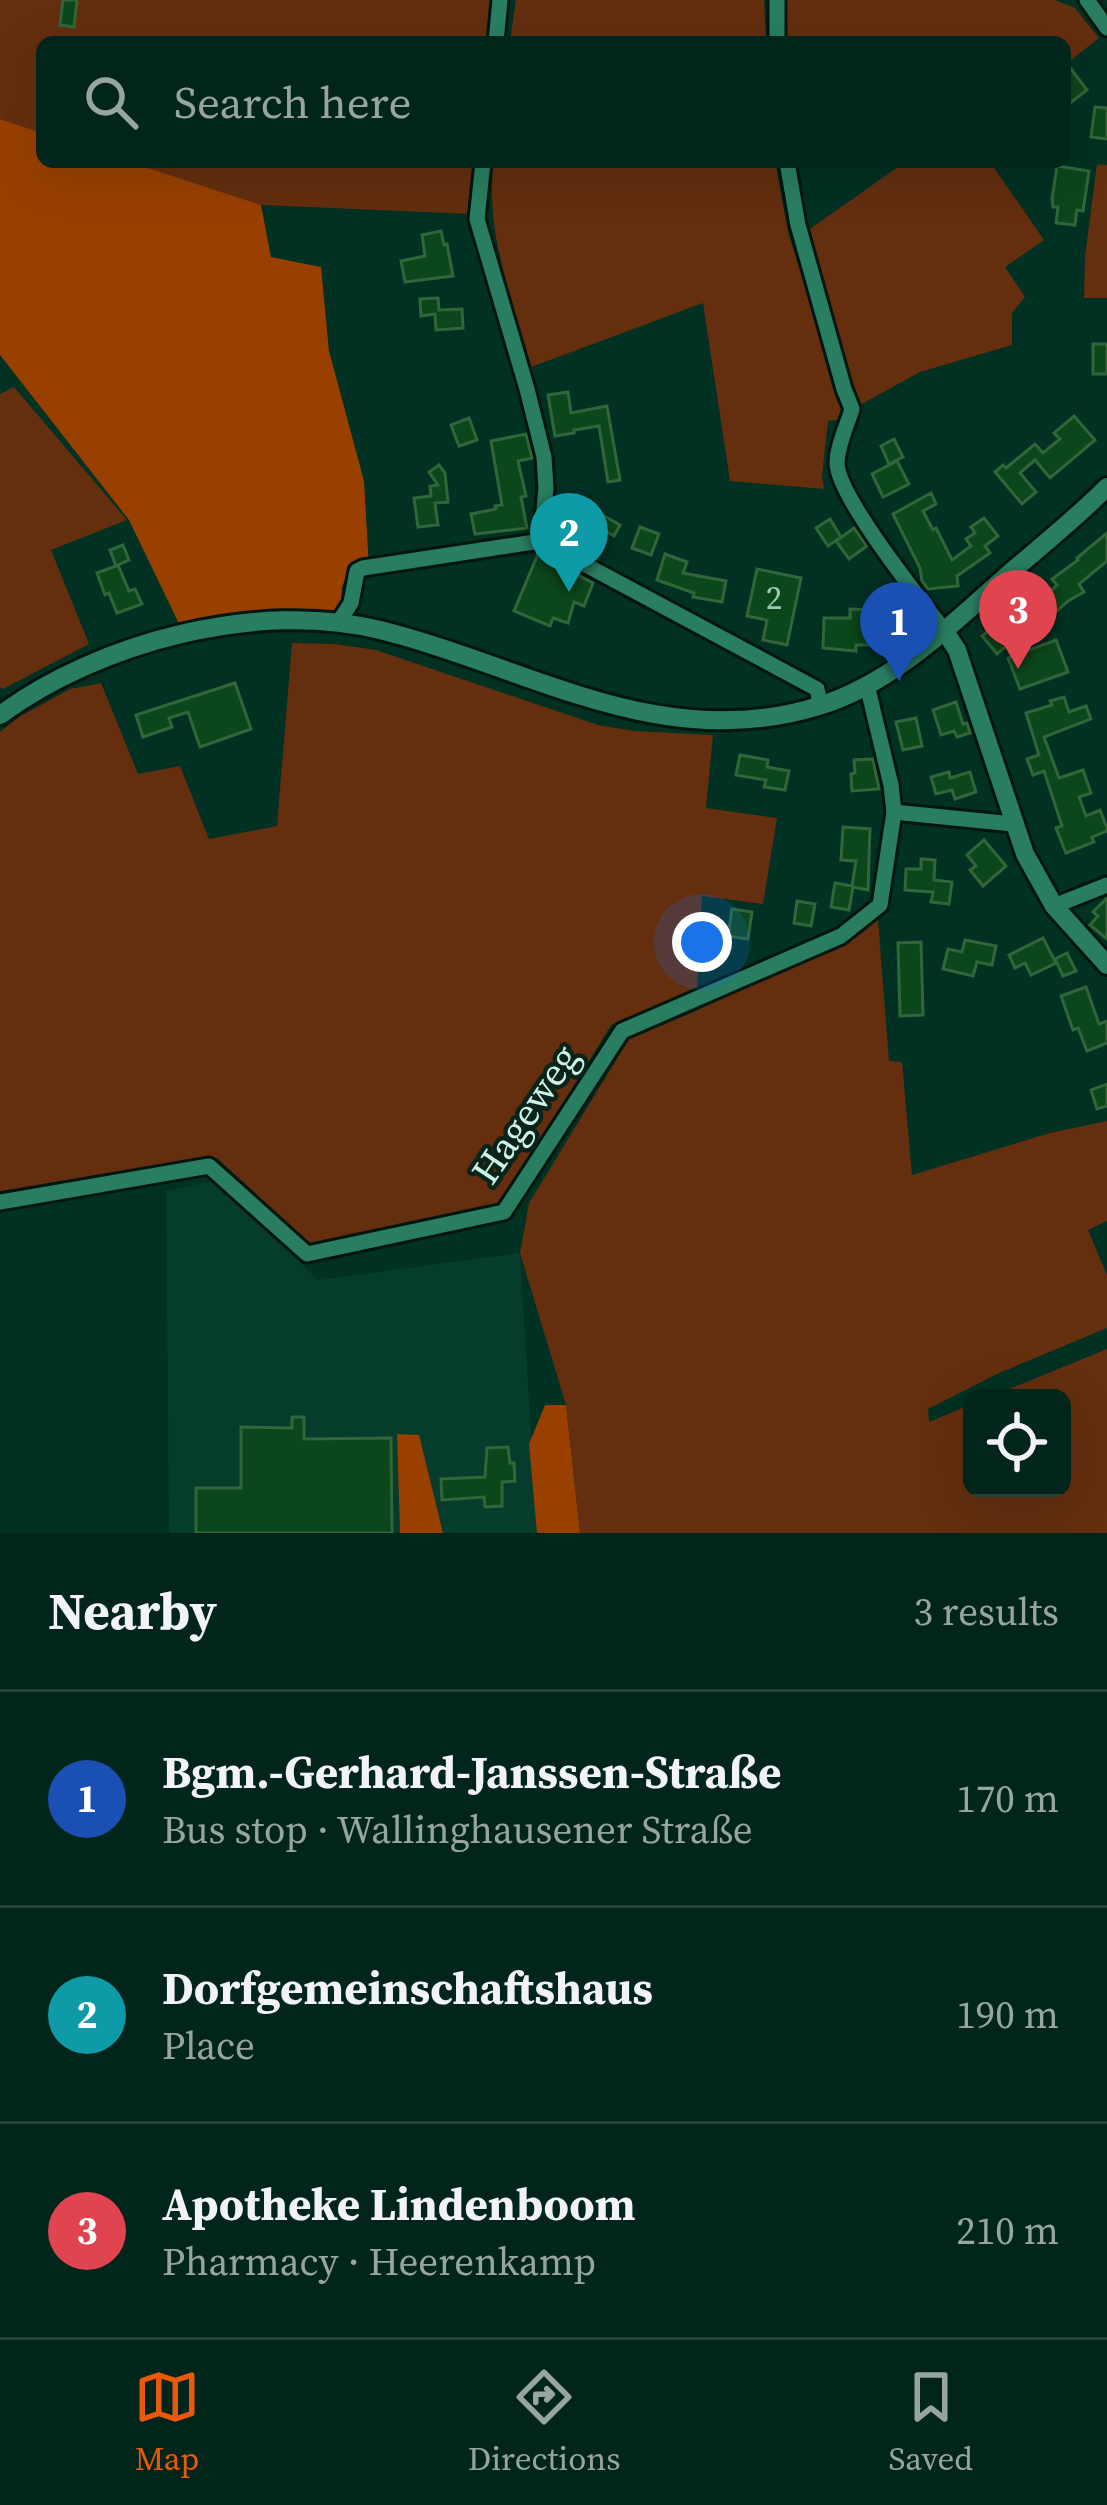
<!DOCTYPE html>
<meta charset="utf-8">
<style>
:root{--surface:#01251a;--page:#0b2d23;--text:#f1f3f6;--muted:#96a5a2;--line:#234239;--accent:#ea580c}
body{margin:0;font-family:"Source Serif 4",serif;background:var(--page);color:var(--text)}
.controls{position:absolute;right:36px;bottom:36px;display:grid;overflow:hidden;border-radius:18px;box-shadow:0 12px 48px #0002}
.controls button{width:108px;height:108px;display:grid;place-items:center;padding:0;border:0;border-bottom:3px solid var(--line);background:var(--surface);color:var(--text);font:60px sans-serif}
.you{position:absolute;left:702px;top:942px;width:42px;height:42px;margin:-30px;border:9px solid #fff;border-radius:50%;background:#1a73e8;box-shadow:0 0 0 18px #1a73e833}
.badge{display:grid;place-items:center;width:78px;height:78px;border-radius:50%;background:var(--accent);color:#fff;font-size:39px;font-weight:700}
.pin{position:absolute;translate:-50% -99px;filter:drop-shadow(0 3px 6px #0008)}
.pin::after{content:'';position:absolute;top:63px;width:42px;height:36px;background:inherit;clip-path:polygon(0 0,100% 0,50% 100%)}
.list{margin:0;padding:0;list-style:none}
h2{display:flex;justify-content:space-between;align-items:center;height:156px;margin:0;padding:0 48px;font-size:51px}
h2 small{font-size:39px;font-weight:400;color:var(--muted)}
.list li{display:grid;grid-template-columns:78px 1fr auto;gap:36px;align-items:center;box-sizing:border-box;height:216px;padding:0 48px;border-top:3px solid var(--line)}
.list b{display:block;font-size:45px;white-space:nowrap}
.list p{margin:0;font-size:39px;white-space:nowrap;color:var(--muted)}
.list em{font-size:39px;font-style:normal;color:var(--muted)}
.icon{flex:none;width:66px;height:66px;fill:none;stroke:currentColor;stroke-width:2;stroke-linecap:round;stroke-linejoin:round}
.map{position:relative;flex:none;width:1107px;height:1533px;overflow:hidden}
.search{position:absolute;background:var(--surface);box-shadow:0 12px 48px #0002;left:36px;right:36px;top:36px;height:132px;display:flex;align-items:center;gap:30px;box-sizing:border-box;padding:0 42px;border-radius:18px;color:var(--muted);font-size:45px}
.sheet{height:804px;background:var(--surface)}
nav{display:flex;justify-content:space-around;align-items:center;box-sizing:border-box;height:168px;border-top:3px solid var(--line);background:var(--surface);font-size:33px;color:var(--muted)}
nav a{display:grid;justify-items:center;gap:6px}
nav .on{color:var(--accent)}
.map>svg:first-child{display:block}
</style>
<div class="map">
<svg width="1107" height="1533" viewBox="0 0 1107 1533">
<rect width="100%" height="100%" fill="#013123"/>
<!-- built -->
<path fill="#053c2c" d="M216,1180L318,1280L520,1253L537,1533H443L436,1508L397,1435L400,1533H169L166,1191Z"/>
<!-- green -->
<g fill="#642e0f">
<path d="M0,0H493L489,42H42V133L0,119Z"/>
<path d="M516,0H764L766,42H510Z"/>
<path d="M786,0H1055L1075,8L1099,38L1071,60L1065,50V42H785Z"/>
<path d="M130,162H477L471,214L261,205Z"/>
<path d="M494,162H775L788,232L844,410L845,419L828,421L822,476L824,489L730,481L703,303L531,367C513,301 484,231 494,162Z"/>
<path d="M905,162H990L1044,240L1005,267L1025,297L1012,313V345L920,372L858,406L807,231Z"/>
<path d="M1097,164L1107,165V298H1084L1085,256Z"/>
<path d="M14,387L127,520L51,550L89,644L3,689L0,687V394Z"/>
<path d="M292,643L335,644L376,650L598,725L634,731L713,735L706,808L777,818L763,904L702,896L697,989L611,1025L503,1203L312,1245L217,1158L0,1193V732L19,717L70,689L101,683L138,774L180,766L209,839L277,826Z"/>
<path d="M878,920L889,1061L902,1062L912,1175L1050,1133L1107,1121V1221L1088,1230L1107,1275V1328L997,1374L928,1409L929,1422L972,1404V1488H1062V1398H987L1107,1349V1533H580L566,1405L520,1253L529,1203L629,1039L696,1011Z"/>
</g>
<!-- forest -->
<g fill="#994000">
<path d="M0,119L42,133V162H130L261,205L271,257L321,267L329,351L364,481L369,569L347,575L342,587L341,606L330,626L184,634L129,520L0,355Z"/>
<path d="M545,1405H566L580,1533H537L529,1444Z"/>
<path d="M397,1434L419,1435L443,1533H400Z"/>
</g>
<!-- building -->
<g fill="#0c461b" stroke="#306639" stroke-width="3">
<path d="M63,0H77L74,27L60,25Z"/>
<path d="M1065,61L1087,90L1065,107Z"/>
<path d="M1095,107L1107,108V139L1091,137Z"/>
<path d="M1057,166L1089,171L1083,211L1077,210L1075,225L1056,223L1058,207H1053L1052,199Z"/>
<path d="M441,231L444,245L447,244L453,276L405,282L401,261L425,256L422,235Z"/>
<path d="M438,298L439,310L462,309L463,328L436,330L435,314L421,316L420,299Z"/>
<rect x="1093" y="344" width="14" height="30"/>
<path d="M568,392L571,413L607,406L620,480L608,482L599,426L574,430V433L555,436L548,395Z"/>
<path d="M1074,416L1095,440L1050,478L1035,460L1020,473L1036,492L1022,504L995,472L1003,465L1006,468L1035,444L1043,453L1060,439L1054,433Z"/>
<path d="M469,418L477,440L459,446L451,425Z"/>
<path d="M526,434L532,458L518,461L526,496L521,497L527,528L475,534L471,514L496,509L495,506L502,505L491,441Z"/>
<path d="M894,439L903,457L889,464L881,446Z"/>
<path d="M897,461L909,484L883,497L872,474Z"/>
<path d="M439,465L445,473L448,502L435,503L438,525L418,527L414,498L431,496L430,486L438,485L429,472Z"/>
<path d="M931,493L936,504L923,511L933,530L936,528L952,560L971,546L966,539L975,533L971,527L984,518L998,536L985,546L990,553L957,576L958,586L928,589L922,581L920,568L893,514Z"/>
<path d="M580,502L620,525L614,536L607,532L603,540L569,523Z"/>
<path d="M830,519L841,537L828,546L816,528Z"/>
<path d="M640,527L659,534L651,555L632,548Z"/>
<path d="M854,528L867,546L849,559L836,541Z"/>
<path d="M1107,533V561L1079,584L1084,592L1068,601L1039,627L1035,622L997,654L982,636L1019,605L1017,603L1032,589L1041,600L1057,585L1052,579L1078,560L1077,558Z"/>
<path d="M123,545L129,560L118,565L129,591L135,589L142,604L117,613L109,593L105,595L97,573L116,566L110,550Z"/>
<path d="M538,554L593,583L584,606L574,602L568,623L553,618L550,626L514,611Z"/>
<path d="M665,554L687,562L683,573L726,581L722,602L693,597L694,593L657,580Z"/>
<path d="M757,569L801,578L787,645L763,640L767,620L747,616Z"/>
<path d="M896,590L907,606L894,616L882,600Z"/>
<path d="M850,609L869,610V622H876V645H856V651L823,648L824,618H850Z"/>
<path d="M1056,640L1068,672L1020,689L1008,658Z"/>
<path d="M235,683L251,729L200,747L188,712L169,718L172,727L143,737L136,715Z"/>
<path d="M1064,697L1069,712L1086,706L1091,719L1044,737L1059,778L1083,770L1091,793L1079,797L1086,816L1100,810L1107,828V831L1092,837L1094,842L1066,853L1056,828L1062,826L1044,771L1033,775L1027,759L1039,755L1026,713L1052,705L1050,701Z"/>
<path d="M956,702L963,724L967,723L970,733L957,737L954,731L941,735L933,710Z"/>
<path d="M916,718L922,746L903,750L896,722Z"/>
<path d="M740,755L768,760L767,767L789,771L785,790L764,787L766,780L736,775Z"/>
<path d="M873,759L879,789L852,791L851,774L855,773L854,760Z"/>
<path d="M949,772L950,778L970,772L976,792L955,799L952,790L936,794L931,777Z"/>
<path d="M843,827L870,829L868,890L853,887L849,910L831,907L835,883L852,886L856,861L841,860Z"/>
<path d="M984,840L1006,866L983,886L970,870L976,866L967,855Z"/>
<path d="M921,859L935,860L934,880L952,882L949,904L931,902L933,892L905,890L906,869H921Z"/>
<path d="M1107,898V939L1090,925L1098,916L1093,912Z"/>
<path d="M797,901L815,904L811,926L794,923Z"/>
<path d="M732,909L752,912L748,939L728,936Z"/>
<path d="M1043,938L1056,963L1031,975L1025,963L1015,968L1009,955Z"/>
<path d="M965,940L996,946L992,965L977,962L973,976L943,969L948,949L962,952Z"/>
<path d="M921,942L923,1015L900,1016L898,943Z"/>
<path d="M1067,953L1076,971L1063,976L1055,959Z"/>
<path d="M1086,987L1099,1024L1107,1021V1043L1087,1051L1078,1028L1073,1030L1061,996Z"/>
<path d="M1107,1084V1106L1097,1109L1091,1090Z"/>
<path d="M292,1417H304V1439L391,1438L392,1533H196V1488H241V1427L292,1428Z"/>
<path d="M508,1447L510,1463H514L515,1481L502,1482V1506L485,1507L484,1497L442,1500L441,1479L485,1477L487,1448Z"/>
</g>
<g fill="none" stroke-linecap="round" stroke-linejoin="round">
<defs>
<g id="minor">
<path d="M777,0V42"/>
<path d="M1087,0L1107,28"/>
<path d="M496,42L500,0"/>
<path d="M483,162L477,219L527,389L544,457L546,488L541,541"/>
<path d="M787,162L798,225L844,389L852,409C847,426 837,446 837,464C839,498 920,599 944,630"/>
<path d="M338,623L351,603L357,571L363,568L541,541L817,689L821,706"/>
<path d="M894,812L1013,824"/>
<path d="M1054,906L1107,885"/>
<path d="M0,1202L209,1166L307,1254L504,1212L622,1031L841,936L880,905L894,812L891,785L867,685"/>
</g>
<g id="tertiary">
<path d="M944,630L957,650L1025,854L1054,906L1107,965"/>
<path d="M0,715C99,642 258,600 380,630C529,667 660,755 819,706C894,683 954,622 1012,571C1044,544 1077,517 1107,487"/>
</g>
</defs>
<!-- minor casing -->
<use href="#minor" stroke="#00160e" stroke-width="21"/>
<!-- tertiary casing -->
<use href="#tertiary" stroke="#00160e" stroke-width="24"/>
<!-- minor -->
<use href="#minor" stroke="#297e62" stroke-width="15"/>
<!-- tertiary -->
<use href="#tertiary" stroke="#297e62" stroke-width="18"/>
</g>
<g text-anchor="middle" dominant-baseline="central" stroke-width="9" stroke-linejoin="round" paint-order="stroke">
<!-- number labels -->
<g font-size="33" fill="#9dc8b2">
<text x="774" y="597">2</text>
</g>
<!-- street labels -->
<g font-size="39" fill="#cdf4e4" stroke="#0a241b">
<text transform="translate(525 1114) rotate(-56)">Hageweg</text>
</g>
</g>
</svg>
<div class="controls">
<button><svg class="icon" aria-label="locate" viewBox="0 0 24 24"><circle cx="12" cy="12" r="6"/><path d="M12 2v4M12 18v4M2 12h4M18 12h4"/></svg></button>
</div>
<div class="you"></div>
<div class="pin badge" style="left:899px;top:681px;background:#1a4fb4">1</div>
<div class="pin badge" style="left:569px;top:592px;background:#0f9aa8">2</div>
<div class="pin badge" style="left:1018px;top:669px;background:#e0444e">3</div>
<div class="search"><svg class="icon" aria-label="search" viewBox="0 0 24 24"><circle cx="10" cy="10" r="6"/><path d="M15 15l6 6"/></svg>Search here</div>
</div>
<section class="sheet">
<h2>Nearby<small>3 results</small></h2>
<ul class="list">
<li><span class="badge" style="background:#1a4fb4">1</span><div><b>Bgm.-Gerhard-Janssen-Straße</b><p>Bus stop · Wallinghausener Straße</p></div><em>170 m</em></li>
<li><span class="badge" style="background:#0f9aa8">2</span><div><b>Dorfgemeinschaftshaus</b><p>Place</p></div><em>190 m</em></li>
<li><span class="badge" style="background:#e0444e">3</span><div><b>Apotheke Lindenboom</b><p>Pharmacy · Heerenkamp</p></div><em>210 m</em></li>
</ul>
</section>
<nav>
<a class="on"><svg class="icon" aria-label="map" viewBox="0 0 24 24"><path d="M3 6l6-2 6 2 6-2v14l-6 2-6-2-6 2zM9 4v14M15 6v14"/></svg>Map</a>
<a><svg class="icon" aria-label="directions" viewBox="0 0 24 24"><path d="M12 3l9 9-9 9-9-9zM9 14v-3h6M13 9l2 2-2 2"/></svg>Directions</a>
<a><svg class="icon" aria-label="saved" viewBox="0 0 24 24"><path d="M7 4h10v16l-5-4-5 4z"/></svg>Saved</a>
</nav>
